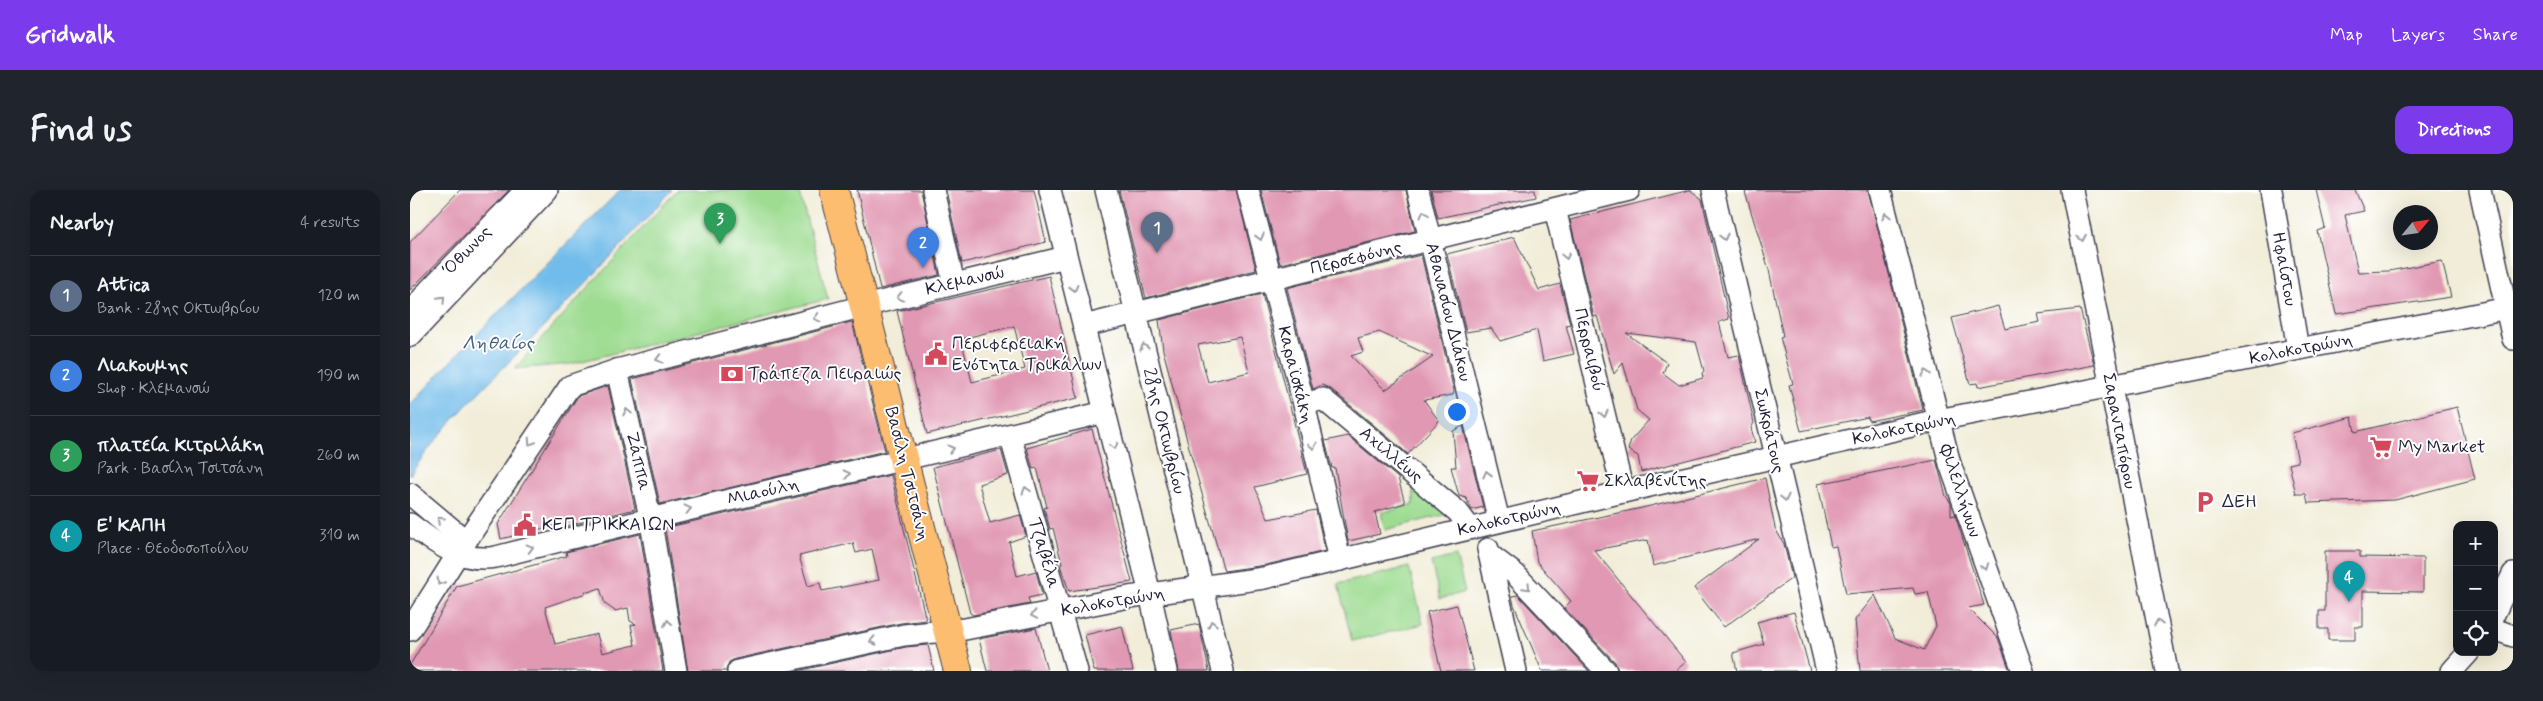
<!DOCTYPE html>
<meta charset="utf-8">
<style>
:root{--surface:#171b24;--page:#20242c;--text:#f1f3f6;--muted:#9ea1a6;--line:#363941;--accent:#7c3aed}
body{margin:0;font-family:Mynerve,sans-serif;background:var(--page);color:var(--text)}
.controls{position:absolute;right:15px;bottom:15px;display:grid;overflow:hidden;border-radius:10px;box-shadow:0 5px 20px #0002}
.controls button{width:45px;height:45px;display:grid;place-items:center;padding:0;border:0;border-bottom:1px solid var(--line);background:var(--surface);color:var(--text);font:25px sans-serif}
.compass{position:absolute;left:1983px;top:15px;width:45px;height:45px;border-radius:50%;background:var(--surface);box-shadow:0 5px 20px #0002;rotate:61deg}
.you{position:absolute;left:1046px;top:221px;width:18px;height:18px;margin:-12px;border:4px solid #fff;border-radius:50%;background:#1a73e8;box-shadow:0 0 0 8px #1a73e833}
.badge{display:grid;place-items:center;width:32px;height:32px;border-radius:50%;background:var(--accent);color:#fff;font-size:16px;font-weight:700}
.pin{position:absolute;translate:-50% -41px;filter:drop-shadow(0 1px 2px #0008)}
.pin::after{content:'';position:absolute;top:26px;width:18px;height:15px;background:inherit;clip-path:polygon(0 0,100% 0,50% 100%)}
.list{margin:0;padding:0;list-style:none}
h2{display:flex;justify-content:space-between;align-items:center;height:65px;margin:0;padding:0 20px;font-size:21px}
h2 small{font-size:16px;font-weight:400;color:var(--muted)}
.list li{display:grid;grid-template-columns:32px 1fr auto;gap:15px;align-items:center;box-sizing:border-box;height:80px;padding:0 20px;border-top:1px solid var(--line)}
.list b{display:block;font-size:19px;white-space:nowrap}
.list p{margin:0;font-size:16px;white-space:nowrap;color:var(--muted)}
.list em{font-size:16px;font-style:normal;color:var(--muted)}
.icon{flex:none;width:28px;height:28px;fill:none;stroke:currentColor;stroke-width:2;stroke-linecap:round;stroke-linejoin:round}
.map{position:relative;flex:none;width:2103px;height:481px;overflow:hidden;border-radius:15px}
header{display:flex;align-items:center;gap:30px;box-sizing:border-box;height:70px;padding:0 25px;background:var(--accent);color:#fff}
header strong{font-size:24px}
nav{display:flex;gap:28px;margin-inline-start:auto;font-size:18px}
.intro{display:flex;align-items:center;justify-content:space-between;box-sizing:border-box;height:120px;padding:0 30px}
h1{margin:0;font-size:35px}
.button{padding:12px 22px;border-radius:15px;background:var(--accent);color:#fff;font-size:18px;font-weight:700}
main{display:flex;gap:30px;padding:0 30px}
aside{flex:1;background:var(--surface);border-radius:15px;box-shadow:0 5px 20px #0002}
.map>svg:first-child{display:block}
</style>
<header>
<strong>Gridwalk</strong>
<nav><a>Map</a><a>Layers</a><a>Share</a></nav>
</header>
<div class="intro"><h1>Find us</h1><a class="button">Directions</a></div>
<main>
<aside>
<h2>Nearby<small>4 results</small></h2>
<ul class="list">
<li><span class="badge" style="background:#5c6f8a">1</span><div><b>Attica</b><p>Bank · 28ης Οκτωβρίου</p></div><em>120 m</em></li>
<li><span class="badge" style="background:#3f7fe0">2</span><div><b>Λιακουμης</b><p>Shop · Κλεμανσώ</p></div><em>190 m</em></li>
<li><span class="badge" style="background:#2e9e5b">3</span><div><b>πλατεία Κιτριλάκη</b><p>Park · Βασίλη Τσιτσάνη</p></div><em>260 m</em></li>
<li><span class="badge" style="background:#0f9aa8">4</span><div><b>Ε' ΚΑΠΗ</b><p>Place · Θεοδοσοπούλου</p></div><em>310 m</em></li>
</ul>
</aside>
<div class="map">
<svg width="2103" height="481" viewBox="0 0 2103 481">
<rect width="100%" height="100%" fill="#fff"/>
<filter id="ink" filterUnits="userSpaceOnUse"><feTurbulence type="fractalNoise" baseFrequency=".02" numOctaves="2"/><feDisplacementMap in="SourceGraphic" scale="10" xChannelSelector="R" yChannelSelector="G"/><feConvolveMatrix kernelMatrix="1 2 1 2 8 2 1 2 1" color-interpolation-filters="sRGB"/></filter>
<filter id="wash" filterUnits="userSpaceOnUse"><feTurbulence type="fractalNoise" baseFrequency=".0096" numOctaves="4" result="noise"/><feDisplacementMap in="SourceGraphic" scale="20" xChannelSelector="R" yChannelSelector="G"/><feGaussianBlur stdDeviation="1.12" result="paint"/><feColorMatrix in="noise" values="0 0 0 0 0 0 0 0 0 0 0 0 0 0 0 0 0 1.4 0 .05"/><feComposite in="paint" operator="in"/></filter>
<g filter="url(#wash)">
<rect width="100%" height="100%" fill="#f1edd8"/>
<!-- green -->
<g fill="#9edc92" stroke="#607f66">
<path d="M267,0H389L418,109L161,174L104,179Z"/>
<path d="M1003,288L1045,322L975,340L971,323L1004,314Z"/>
<path d="M1046,366L1055,402L1030,409L1021,372Z"/>
<path d="M999,377L1013,434L942,451L928,394Z"/>
</g>
<!-- water -->
<path fill="#71bcea" stroke="#4a6f92" d="M210,0H262C217,50 171,99 124,147C80,192 35,232 0,285V215L58,153Z"/>
<g id="blocks">
<!-- building -->
<g fill="#e198b2" fill-rule="evenodd">
<path d="M50,0H99L0,100V52Z"/>
<path d="M447,0H511L529,85L470,99Z"/>
<path d="M536,0H624L636,52L552,73Z"/>
<path d="M709,0H826L846,80L736,108Z"/>
<path d="M851,0H996L1005,41L870,74Z"/>
<path d="M1021,0H1125L1126,7L1028,28Z"/>
<path d="M1280,0L1292,9L1319,129L1309,132L1318,167L1329,165L1344,233L1341,238L1345,252L1231,282L1228,266L1218,260L1221,250L1239,230L1227,220L1213,173L1204,184L1187,126L1184,127L1160,30ZM1216,143L1286,152L1294,181L1292,183L1293,188L1269,195L1253,183L1257,173Z"/>
<path d="M1345,0H1458L1513,220L1459,231L1458,227L1391,241L1379,195L1383,194L1370,147L1373,146L1359,80L1335,2Z"/>
<path d="M1906,0H1945L1954,21L1935,25L1948,82L1979,81L2032,71L2041,107L1926,124L1907,41L1915,38Z"/>
<path d="M1104,47L1129,100L1150,94L1160,134L1156,135L1164,164L1133,171L1127,140L1090,151L1081,138L1056,142L1037,64Z"/>
<path d="M1011,65L1044,201L1043,205L1014,210L1029,231L998,264L921,199L912,195L903,199L877,98ZM969,142L1023,167L975,200L941,166L953,162L948,148Z"/>
<path d="M639,86L668,208L517,244L487,121ZM604,136L615,179L562,192L551,149Z"/>
<path d="M852,104L897,284L845,297L858,329L906,320L915,361L856,375L814,381L781,265L753,160L749,130ZM830,147L839,182L798,192L788,155Z"/>
<path d="M1588,116L1595,139L1630,132L1628,124L1670,119L1684,175L1568,197L1567,193L1560,194L1542,128Z"/>
<path d="M442,132L475,261L250,314L222,189Z"/>
<path d="M198,196L225,319L148,338L147,335L91,349L88,334L168,206Z"/>
<path d="M2047,217L2065,289L1985,310L1898,313L1896,304H1886L1879,274L1888,272L1882,243L1942,227L1945,242Z"/>
<path d="M1053,236L1073,317L1062,320L1056,308L1049,306L1041,277H1046L1043,241Z"/>
<path d="M682,239L722,392L659,401L650,375L652,374L643,338L640,339L634,318L637,317L627,278L623,279L617,258Z"/>
<path d="M938,246L988,288L995,313L965,322L970,344L938,351L925,278H922L915,251Z"/>
<path d="M591,260L598,285L569,294L580,333L610,325L616,346L599,352L607,386L626,381L632,405L618,408L620,414L563,425L560,423L523,277Z"/>
<path d="M1526,270L1536,306L1541,313V326L1545,325L1574,415L1558,418L1588,448L1600,481H1450L1445,430L1465,405L1485,448L1514,460L1526,436L1518,402L1505,404L1503,398L1436,404L1426,356L1421,357L1408,294Z"/>
<path d="M481,285L516,430L491,433L325,469L319,472L316,481H278L255,338ZM443,353L446,363L462,359L469,390L412,401L410,393L398,396L389,366Z"/>
<path d="M1355,288L1365,338L1374,354L1382,388L1314,437L1284,398L1349,349L1243,376L1238,350L1184,360L1276,472L1265,481H1208L1205,472L1154,418L1161,411L1127,372L1122,341L1232,318Z"/>
<path d="M230,344L253,481H0V475L47,396L157,366L156,362ZM190,398L195,414L205,421L218,418L220,431L226,434L221,435L225,455L192,463L187,444L145,454L135,417L176,403L175,401L178,402Z"/>
<path d="M1915,361H1950V367L2013,368V402L1953,401V437H1945V450H1918V439H1909V421H1915Z"/>
<path d="M1108,405L1179,481H1132L1104,415L1102,406Z"/>
<path d="M1047,415L1064,481H1031L1017,422Z"/>
<path d="M1384,422L1400,481H1327L1323,463L1354,454L1347,432Z"/>
<path d="M789,434L799,481H769L761,440Z"/>
<path d="M712,436L723,481H684L675,445Z"/>
<path d="M626,438L637,481H577L569,449Z"/>
<path d="M518,455L524,481H387L496,457Z"/>
</g>
</g>
</g>
<g filter="url(#ink)">
<use href="#blocks" fill-opacity="0" stroke="#414053" stroke-width="1"/>
<g fill="none" stroke-linecap="round" stroke-linejoin="round">
<defs>
<g id="minor">
<path d="M523,0L544,94"/>
<path d="M640,0L740,404L757,481"/>
<path d="M696,0L813,481"/>
<path d="M838,0L894,214L930,370"/>
<path d="M1008,0L1089,331"/>
<path d="M1303,0L1417,481"/>
<path d="M1470,0L1540,274L1613,481"/>
<path d="M1662,0L1757,481"/>
<path d="M1861,0L1888,159"/>
<path d="M2070,0L2103,149"/>
<path d="M1145,19L1213,302"/>
<path d="M0,123L20,99L116,0"/>
<path d="M674,136L1219,0"/>
<path d="M0,146L137,0"/>
<path d="M207,180L240,327L266,481"/>
<path d="M894,214L913,209L1048,322L1060,338"/>
<path d="M600,245L667,481"/>
<path d="M0,304L56,351"/>
<path d="M0,334C26,354 52,373 86,367C288,315 492,271 695,222"/>
<path d="M1078,359L1106,481"/>
<path d="M1080,365L1105,384L1196,481"/>
<path d="M2084,424L2103,384"/>
<path d="M2084,439L2103,446"/>
<path d="M0,440L56,351L160,196L207,180L454,116L656,67"/>
<path d="M328,481L494,445L555,439L719,407L854,388L1213,302L1528,230L2103,117"/>
<path d="M2042,481L2059,462"/>
</g>
<path id="major" d="M424,0L548,481"/>
</defs>
<!-- minor casing -->
<use href="#minor" stroke="#414053" stroke-width="24"/>
<!-- major casing -->
<use href="#major" stroke="#414053" stroke-width="30"/>
<!-- minor -->
<use href="#minor" stroke="#fff" stroke-width="21"/>
<!-- major -->
<use href="#major" stroke="#fcbd6f" stroke-width="28"/>
</g>
<!-- one-way arrows -->
<defs><path id="oneway-chevron" d="M-2-3.5L2.5 0L-2 3.5" fill="none" stroke-width="1.6" stroke-linecap="round" stroke-linejoin="round" transform="scale(1.25)"/></defs>
<g stroke="#9c9ca7">
<use href="#oneway-chevron" transform="translate(1014 24) rotate(-105)"/>
<use href="#oneway-chevron" transform="translate(1476 26) rotate(-103)"/>
<use href="#oneway-chevron" transform="translate(850 47) rotate(76)"/>
<use href="#oneway-chevron" transform="translate(1314 47) rotate(77)"/>
<use href="#oneway-chevron" transform="translate(1672 48) rotate(79)"/>
<use href="#oneway-chevron" transform="translate(1156 66) rotate(77)"/>
<use href="#oneway-chevron" transform="translate(664 98) rotate(76)"/>
<use href="#oneway-chevron" transform="translate(490 107) rotate(167)"/>
<use href="#oneway-chevron" transform="translate(32 109) rotate(-47)"/>
<use href="#oneway-chevron" transform="translate(407 128) rotate(165)"/>
<use href="#oneway-chevron" transform="translate(734 157) rotate(-104)"/>
<use href="#oneway-chevron" transform="translate(249 169) rotate(165)"/>
<use href="#oneway-chevron" transform="translate(1516 183) rotate(-104)"/>
<use href="#oneway-chevron" transform="translate(217 222) rotate(-103)"/>
<use href="#oneway-chevron" transform="translate(1194 224) rotate(77)"/>
<use href="#oneway-chevron" transform="translate(121 252) rotate(123)"/>
<use href="#oneway-chevron" transform="translate(704 256) rotate(76)"/>
<use href="#oneway-chevron" transform="translate(903 256) rotate(77)"/>
<use href="#oneway-chevron" transform="translate(541 259) rotate(-14)"/>
<use href="#oneway-chevron" transform="translate(437 284) rotate(-13)"/>
<use href="#oneway-chevron" transform="translate(1077 284) rotate(-104)"/>
<use href="#oneway-chevron" transform="translate(616 300) rotate(-106)"/>
<use href="#oneway-chevron" transform="translate(1375 308) rotate(77)"/>
<use href="#oneway-chevron" transform="translate(278 319) rotate(-13)"/>
<use href="#oneway-chevron" transform="translate(30 330) rotate(-137)"/>
<use href="#oneway-chevron" transform="translate(120 358) rotate(-15)"/>
<use href="#oneway-chevron" transform="translate(1575 377) rotate(70)"/>
<use href="#oneway-chevron" transform="translate(30 392) rotate(122)"/>
<use href="#oneway-chevron" transform="translate(1117 397) rotate(47)"/>
<use href="#oneway-chevron" transform="translate(624 425) rotate(169)"/>
<use href="#oneway-chevron" transform="translate(258 433) rotate(-99)"/>
<use href="#oneway-chevron" transform="translate(1748 433) rotate(-101)"/>
<use href="#oneway-chevron" transform="translate(802 434) rotate(-104)"/>
<use href="#oneway-chevron" transform="translate(463 451) rotate(168)"/>
</g>
</g>
<!-- icons -->
<defs>
<symbol id="civic-bare" viewBox="-9 -9 18 18"><path d="M-.6-6.5H3V-4.5H.6V-3L4-1V1h2V6H-6V1h2V-1L-.6-3ZM-1.2 2.5V6h2.4V2.5Z" fill="#d1495b" stroke="#fff" stroke-width="2.5" paint-order="stroke"/></symbol>
<symbol id="bank-bare" viewBox="-9 -9 18 18"><path d="M-6-4H6V4H-6ZM0-2.3a2.3 2.3 0 1 0 0 4.6a2.3 2.3 0 1 0 0-4.6Z" fill="#d1495b" stroke="#fff" stroke-width="2.5" paint-order="stroke"/></symbol>
<symbol id="supermarket-bare" viewBox="-9 -9 18 18"><path d="M-6-5.5h2.5l.6 2H6L4.5 2H-2.5L-4.4-4H-6ZM-1.5 3.2a1.3 1.3 0 1 0 .1 0ZM3 3.2a1.3 1.3 0 1 0 .1 0Z" fill="#d1495b" stroke="#fff" stroke-width="2.5" paint-order="stroke"/></symbol>
<symbol id="parking-bare" viewBox="-9 -9 18 18"><path d="M-3.5-5.5H1a3.5 3.5 0 0 1 0 7H-1V5.5H-3.5ZM-1-3.4V-.6H.8a1.4 1.4 0 0 0 0-2.8Z" fill="#d1495b" stroke="#fff" stroke-width="2.5" paint-order="stroke"/></symbol>
</defs>
<g fill-rule="evenodd">
<use href="#civic-bare" x="510" y="148" width="32" height="32"/>
<use href="#bank-bare" x="306" y="168" width="32" height="32"/>
<use href="#supermarket-bare" x="1955" y="241" width="32" height="32"/>
<use href="#supermarket-bare" x="1162" y="275" width="32" height="32"/>
<use href="#parking-bare" x="1779" y="296" width="32" height="32"/>
<use href="#civic-bare" x="99" y="319" width="32" height="32"/>
</g>
<g text-anchor="middle" dominant-baseline="central" stroke-width="4" stroke-linejoin="round" paint-order="stroke">
<!-- street labels -->
<g font-size="18" fill="#22223b" stroke="#fff">
<text transform="translate(57 61) rotate(-46)">Όθωνος</text>
<text transform="translate(946 68) rotate(-14)">Περσεφόνης</text>
<text transform="translate(1874 79) rotate(80)">Ηφαίστου</text>
<text transform="translate(555 91) rotate(-13)">Κλεμανσώ</text>
<text transform="translate(1038 122) rotate(76)">Αθανασίου Διάκου</text>
<text transform="translate(1891 159) rotate(-11)">Κολοκοτρώνη</text>
<text transform="translate(1179 160) rotate(77)">Περραιβού</text>
<text transform="translate(885 185) rotate(76)">Καραϊσκάκη</text>
<text transform="translate(1494 239) rotate(-12)">Κολοκοτρώνη</text>
<text transform="translate(754 241) rotate(76)">28ης Οκτωβρίου</text>
<text transform="translate(1359 241) rotate(77)">Σωκράτους</text>
<text transform="translate(1709 241) rotate(79)">Σαρανταπόρου</text>
<text transform="translate(981 265) rotate(40)">Αχιλλέως</text>
<text transform="translate(228 271) rotate(77)">Ζάππα</text>
<text transform="translate(497 284) rotate(76)">Βασίλη Τσιτσάνη</text>
<text transform="translate(1550 301) rotate(72)">Φιλελλήνων</text>
<text transform="translate(353 302) rotate(-13)">Μιαούλη</text>
<text transform="translate(1099 329) rotate(-13)">Κολοκοτρώνη</text>
<text transform="translate(634 363) rotate(74)">Τζαβέλα</text>
<text transform="translate(703 412) rotate(-10)">Κολοκοτρώνη</text>
</g>
<!-- poi labels -->
<g font-size="18" fill="#22223b" stroke="#fff" text-anchor="start">
<text x="542" y="154">Περιφερειακή<tspan x="542" dy="21">Ενότητα Τρικάλων</tspan></text>
<text x="338" y="184">Τράπεζα Πειραιώς</text>
<text x="1988" y="257">My Market</text>
<text x="1194" y="291">Σκλαβενίτης</text>
<text x="1812" y="312">ΔΕΗ</text>
<text x="132" y="335">ΚΕΠ ΤΡΙΚΚΑΙΩΝ</text>
</g>
<!-- water labels -->
<g font-size="19" font-style="italic" fill="#426081" stroke="#fff">
<text x="88" y="153">Ληθαίος</text>
</g>
</g>
</svg>
<div class="controls">
<button>+</button>
<button>−</button>
<button><svg class="icon" aria-label="locate" viewBox="0 0 24 24"><circle cx="12" cy="12" r="6"/><path d="M12 2v4M12 18v4M2 12h4M18 12h4"/></svg></button>
</div>
<svg class="compass" viewBox="-18 -18 36 36"><path d="M0-13l5 13h-10z" fill="#e53935"/><path d="M0 13l5-13h-10z" fill="#9ea1a6"/></svg>
<div class="you"></div>
<div class="pin badge" style="left:747px;top:63px;background:#5c6f8a">1</div>
<div class="pin badge" style="left:513px;top:78px;background:#3f7fe0">2</div>
<div class="pin badge" style="left:310px;top:54px;background:#2e9e5b">3</div>
<div class="pin badge" style="left:1939px;top:412px;background:#0f9aa8">4</div>
</div>
</main>
